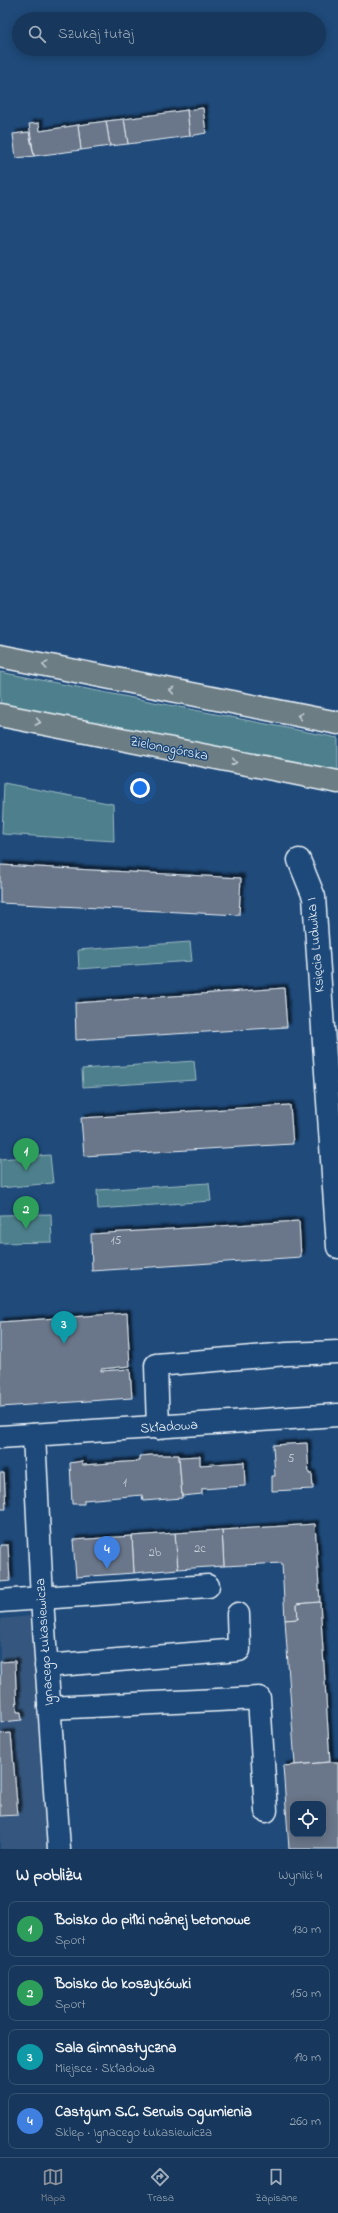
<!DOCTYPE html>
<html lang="pl">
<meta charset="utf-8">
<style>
:root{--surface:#17385c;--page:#203f62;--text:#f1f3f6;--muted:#9eacbb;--line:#365272;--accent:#8c9099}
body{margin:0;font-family:"Indie Flower",sans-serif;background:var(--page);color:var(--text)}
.controls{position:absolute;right:12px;bottom:12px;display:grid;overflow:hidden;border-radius:8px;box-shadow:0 2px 10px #0003}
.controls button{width:36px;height:36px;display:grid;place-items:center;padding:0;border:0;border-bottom:1px solid var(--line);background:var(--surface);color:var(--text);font:20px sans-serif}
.you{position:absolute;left:140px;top:788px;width:14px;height:14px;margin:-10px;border:3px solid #fff;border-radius:50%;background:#1a73e8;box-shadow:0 0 0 6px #1a73e833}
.badge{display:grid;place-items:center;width:26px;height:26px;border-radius:50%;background:var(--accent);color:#fff;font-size:13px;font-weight:700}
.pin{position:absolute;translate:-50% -33px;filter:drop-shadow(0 1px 2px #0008)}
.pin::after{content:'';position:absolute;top:21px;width:14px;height:12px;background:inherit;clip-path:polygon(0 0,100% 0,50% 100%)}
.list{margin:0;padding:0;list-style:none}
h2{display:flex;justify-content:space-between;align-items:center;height:52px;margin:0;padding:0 16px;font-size:17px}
h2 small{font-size:13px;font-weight:400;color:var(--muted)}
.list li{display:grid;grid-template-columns:26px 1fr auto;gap:12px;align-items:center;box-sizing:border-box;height:56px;margin:0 8px 8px;padding:0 8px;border:1px solid var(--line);border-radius:8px}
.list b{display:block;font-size:15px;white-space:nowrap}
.list p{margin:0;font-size:13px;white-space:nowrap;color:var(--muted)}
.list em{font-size:13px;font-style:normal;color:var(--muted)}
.icon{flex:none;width:22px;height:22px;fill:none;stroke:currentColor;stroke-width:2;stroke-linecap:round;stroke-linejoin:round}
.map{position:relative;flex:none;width:338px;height:1849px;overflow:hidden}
.search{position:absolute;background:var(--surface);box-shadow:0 2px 10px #0003;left:12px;right:12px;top:12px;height:44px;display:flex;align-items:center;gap:10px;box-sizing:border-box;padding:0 14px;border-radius:22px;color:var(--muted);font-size:15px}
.sheet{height:308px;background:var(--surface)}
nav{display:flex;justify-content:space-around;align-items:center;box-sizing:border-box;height:56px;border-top:1px solid var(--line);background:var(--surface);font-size:11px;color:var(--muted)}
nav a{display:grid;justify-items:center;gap:2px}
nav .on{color:var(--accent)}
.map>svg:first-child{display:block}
</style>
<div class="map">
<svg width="338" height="1849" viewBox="0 0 338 1849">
<defs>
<filter id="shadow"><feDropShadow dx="3.5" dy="-3.5" stdDeviation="1" flood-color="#0009"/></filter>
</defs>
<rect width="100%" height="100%" fill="#1f4a7a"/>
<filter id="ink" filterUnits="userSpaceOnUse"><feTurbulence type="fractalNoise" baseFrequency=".025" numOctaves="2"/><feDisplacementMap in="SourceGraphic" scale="8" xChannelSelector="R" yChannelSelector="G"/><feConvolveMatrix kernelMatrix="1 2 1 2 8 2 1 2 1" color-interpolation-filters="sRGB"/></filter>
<g filter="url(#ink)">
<!-- built -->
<path fill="#36577e" d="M31,1616L48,1849H0V1619Z"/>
<!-- green -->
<g fill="#4e808c" stroke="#9bb8c2">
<path d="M0,672L338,738V779L0,708Z"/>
<path d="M4,783L113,804L114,841L2,834Z"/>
<path d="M190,942L192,961L79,969L78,950Z"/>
<path d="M194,1061L196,1080L83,1087L82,1069Z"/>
<path d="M50,1155L53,1183L0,1188V1159Z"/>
<path d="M209,1183L211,1201L98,1209L97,1190Z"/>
<path d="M51,1214L52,1242L0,1243V1215Z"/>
</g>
<!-- building -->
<g fill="#6a7689" stroke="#e8f1f8" fill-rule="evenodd" filter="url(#shadow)">
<path d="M203,108L206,133L190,136L187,110Z"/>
<path d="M187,110L190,136L128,144L124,119Z"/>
<path d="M124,119L128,144L110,146L106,121Z"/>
<path d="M106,121L110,146L81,150L78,125Z"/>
<path d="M39,123L40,131L78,125L81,150L34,156L29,124Z"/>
<path d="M29,132L34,156L16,158L13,134Z"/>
<path d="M0,865L241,878L239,915L0,903Z"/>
<path d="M284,988L287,1027L76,1040L75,1003Z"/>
<path d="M290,1105L293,1144L84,1156L81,1118Z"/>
<path d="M299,1221L301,1257L92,1271L91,1234Z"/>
<path d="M127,1313L130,1366L101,1369V1371L130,1369L132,1398L0,1407V1322Z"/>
<path d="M307,1443L309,1474H312L313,1489L272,1491V1476H275L273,1445Z"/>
<path d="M152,1455H179L182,1498L143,1501L142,1495L84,1500V1504H72L70,1463L82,1461L83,1465L140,1461L139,1456Z"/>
<path d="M200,1456V1465L244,1462L245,1486L202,1489V1494L182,1496L179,1457Z"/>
<path d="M0,1473H4L6,1509H0Z"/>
<path d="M315,1524L320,1602L297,1604L298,1619L285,1620L282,1563L224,1566L222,1530Z"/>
<path d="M222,1530L224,1566L178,1569L175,1533Z"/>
<path d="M175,1533L178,1569L134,1573L132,1536Z"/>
<path d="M132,1536L134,1573L76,1577L73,1540Z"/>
<path d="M0,1545H8L10,1581L0,1582Z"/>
<path d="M320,1602L330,1762L295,1765L285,1620L298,1619L297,1604Z"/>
<path d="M15,1661L17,1712H21L22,1720L1,1722L0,1662Z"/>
<path d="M11,1733L18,1815L0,1816V1734Z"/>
<path d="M330,1762H338V1849H289L283,1766ZM293,1804H323V1834H293Z"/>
</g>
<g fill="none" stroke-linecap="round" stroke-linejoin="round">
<defs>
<g id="minor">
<path d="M299,860L314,897L338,1247"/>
<path d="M158,1428L156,1365L287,1354L338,1352"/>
<path d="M34,1435L42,1599L59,1849"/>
<path d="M0,1437L338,1415"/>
<path d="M0,1601L208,1586"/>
<path d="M46,1666L239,1650L238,1614"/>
<path d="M49,1708L259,1698L266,1811"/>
</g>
<g id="major">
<path d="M0,656L338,723"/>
<path d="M0,715L338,782"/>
</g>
</defs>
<!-- minor casing -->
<use href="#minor" stroke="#e8f1f8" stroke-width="25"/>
<!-- major casing -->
<use href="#major" stroke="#e8f1f8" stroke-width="25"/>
<!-- minor -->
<use href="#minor" stroke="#1f4a7a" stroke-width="22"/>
<!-- major -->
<use href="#major" stroke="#6d7d84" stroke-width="22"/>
</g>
<!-- one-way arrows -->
<defs><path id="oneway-chevron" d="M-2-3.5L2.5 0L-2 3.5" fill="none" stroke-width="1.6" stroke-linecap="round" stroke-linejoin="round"/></defs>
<g stroke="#c3ced5">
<use href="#oneway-chevron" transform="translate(45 665) rotate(-169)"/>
<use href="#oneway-chevron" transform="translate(172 690) rotate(-169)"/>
<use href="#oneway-chevron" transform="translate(300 716) rotate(-169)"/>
<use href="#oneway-chevron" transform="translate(38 722) rotate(11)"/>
<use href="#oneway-chevron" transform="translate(234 762) rotate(11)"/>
</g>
</g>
<g text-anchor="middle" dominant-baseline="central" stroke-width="3" stroke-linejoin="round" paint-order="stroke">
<!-- number labels -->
<g font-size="12" fill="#c8d2dc">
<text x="116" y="1241">15</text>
<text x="291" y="1459">5</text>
<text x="125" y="1483">1</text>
<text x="200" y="1549">2c</text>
<text x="155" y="1553">2b</text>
</g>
<!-- street labels -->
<g font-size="14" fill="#e8f1f8" stroke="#1f4a7a">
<text transform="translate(169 749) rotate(11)">Zielonogórska</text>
<text transform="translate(316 945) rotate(-95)">Księcia Ludwika I</text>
<text transform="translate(169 1427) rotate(-4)">Składowa</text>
<text transform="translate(45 1642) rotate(-94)">Ignacego Łukasiewicza</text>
</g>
</g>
</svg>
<div class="controls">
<button><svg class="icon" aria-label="locate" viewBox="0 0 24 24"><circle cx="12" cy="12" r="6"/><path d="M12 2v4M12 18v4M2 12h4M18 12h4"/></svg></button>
</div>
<div class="you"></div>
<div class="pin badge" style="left:26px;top:1171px;background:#2e9e5b">1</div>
<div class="pin badge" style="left:26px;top:1229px;background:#2e9e5b">2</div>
<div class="pin badge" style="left:64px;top:1344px;background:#0f9aa8">3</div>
<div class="pin badge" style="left:107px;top:1569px;background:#3f7fe0">4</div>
<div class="search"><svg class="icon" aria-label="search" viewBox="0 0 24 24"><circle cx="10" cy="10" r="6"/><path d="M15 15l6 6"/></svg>Szukaj tutaj</div>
</div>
<section class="sheet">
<h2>W pobliżu<small>Wyniki: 4</small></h2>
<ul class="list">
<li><span class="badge" style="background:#2e9e5b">1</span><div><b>Boisko do piłki nożnej betonowe</b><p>Sport</p></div><em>130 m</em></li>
<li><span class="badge" style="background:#2e9e5b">2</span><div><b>Boisko do koszykówki</b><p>Sport</p></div><em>150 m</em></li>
<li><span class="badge" style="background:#0f9aa8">3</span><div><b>Sala Gimnastyczna</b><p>Miejsce · Składowa</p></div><em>190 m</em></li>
<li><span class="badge" style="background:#3f7fe0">4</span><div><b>Castgum S.C. Serwis Ogumienia</b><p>Sklep · Ignacego Łukasiewicza</p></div><em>260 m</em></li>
</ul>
</section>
<nav>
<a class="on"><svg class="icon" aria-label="map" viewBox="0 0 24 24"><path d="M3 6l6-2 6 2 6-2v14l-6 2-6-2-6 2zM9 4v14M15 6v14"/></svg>Mapa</a>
<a><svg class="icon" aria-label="directions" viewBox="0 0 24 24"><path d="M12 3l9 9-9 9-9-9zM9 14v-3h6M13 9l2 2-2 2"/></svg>Trasa</a>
<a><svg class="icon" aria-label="saved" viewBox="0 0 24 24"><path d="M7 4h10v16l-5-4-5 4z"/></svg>Zapisane</a>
</nav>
